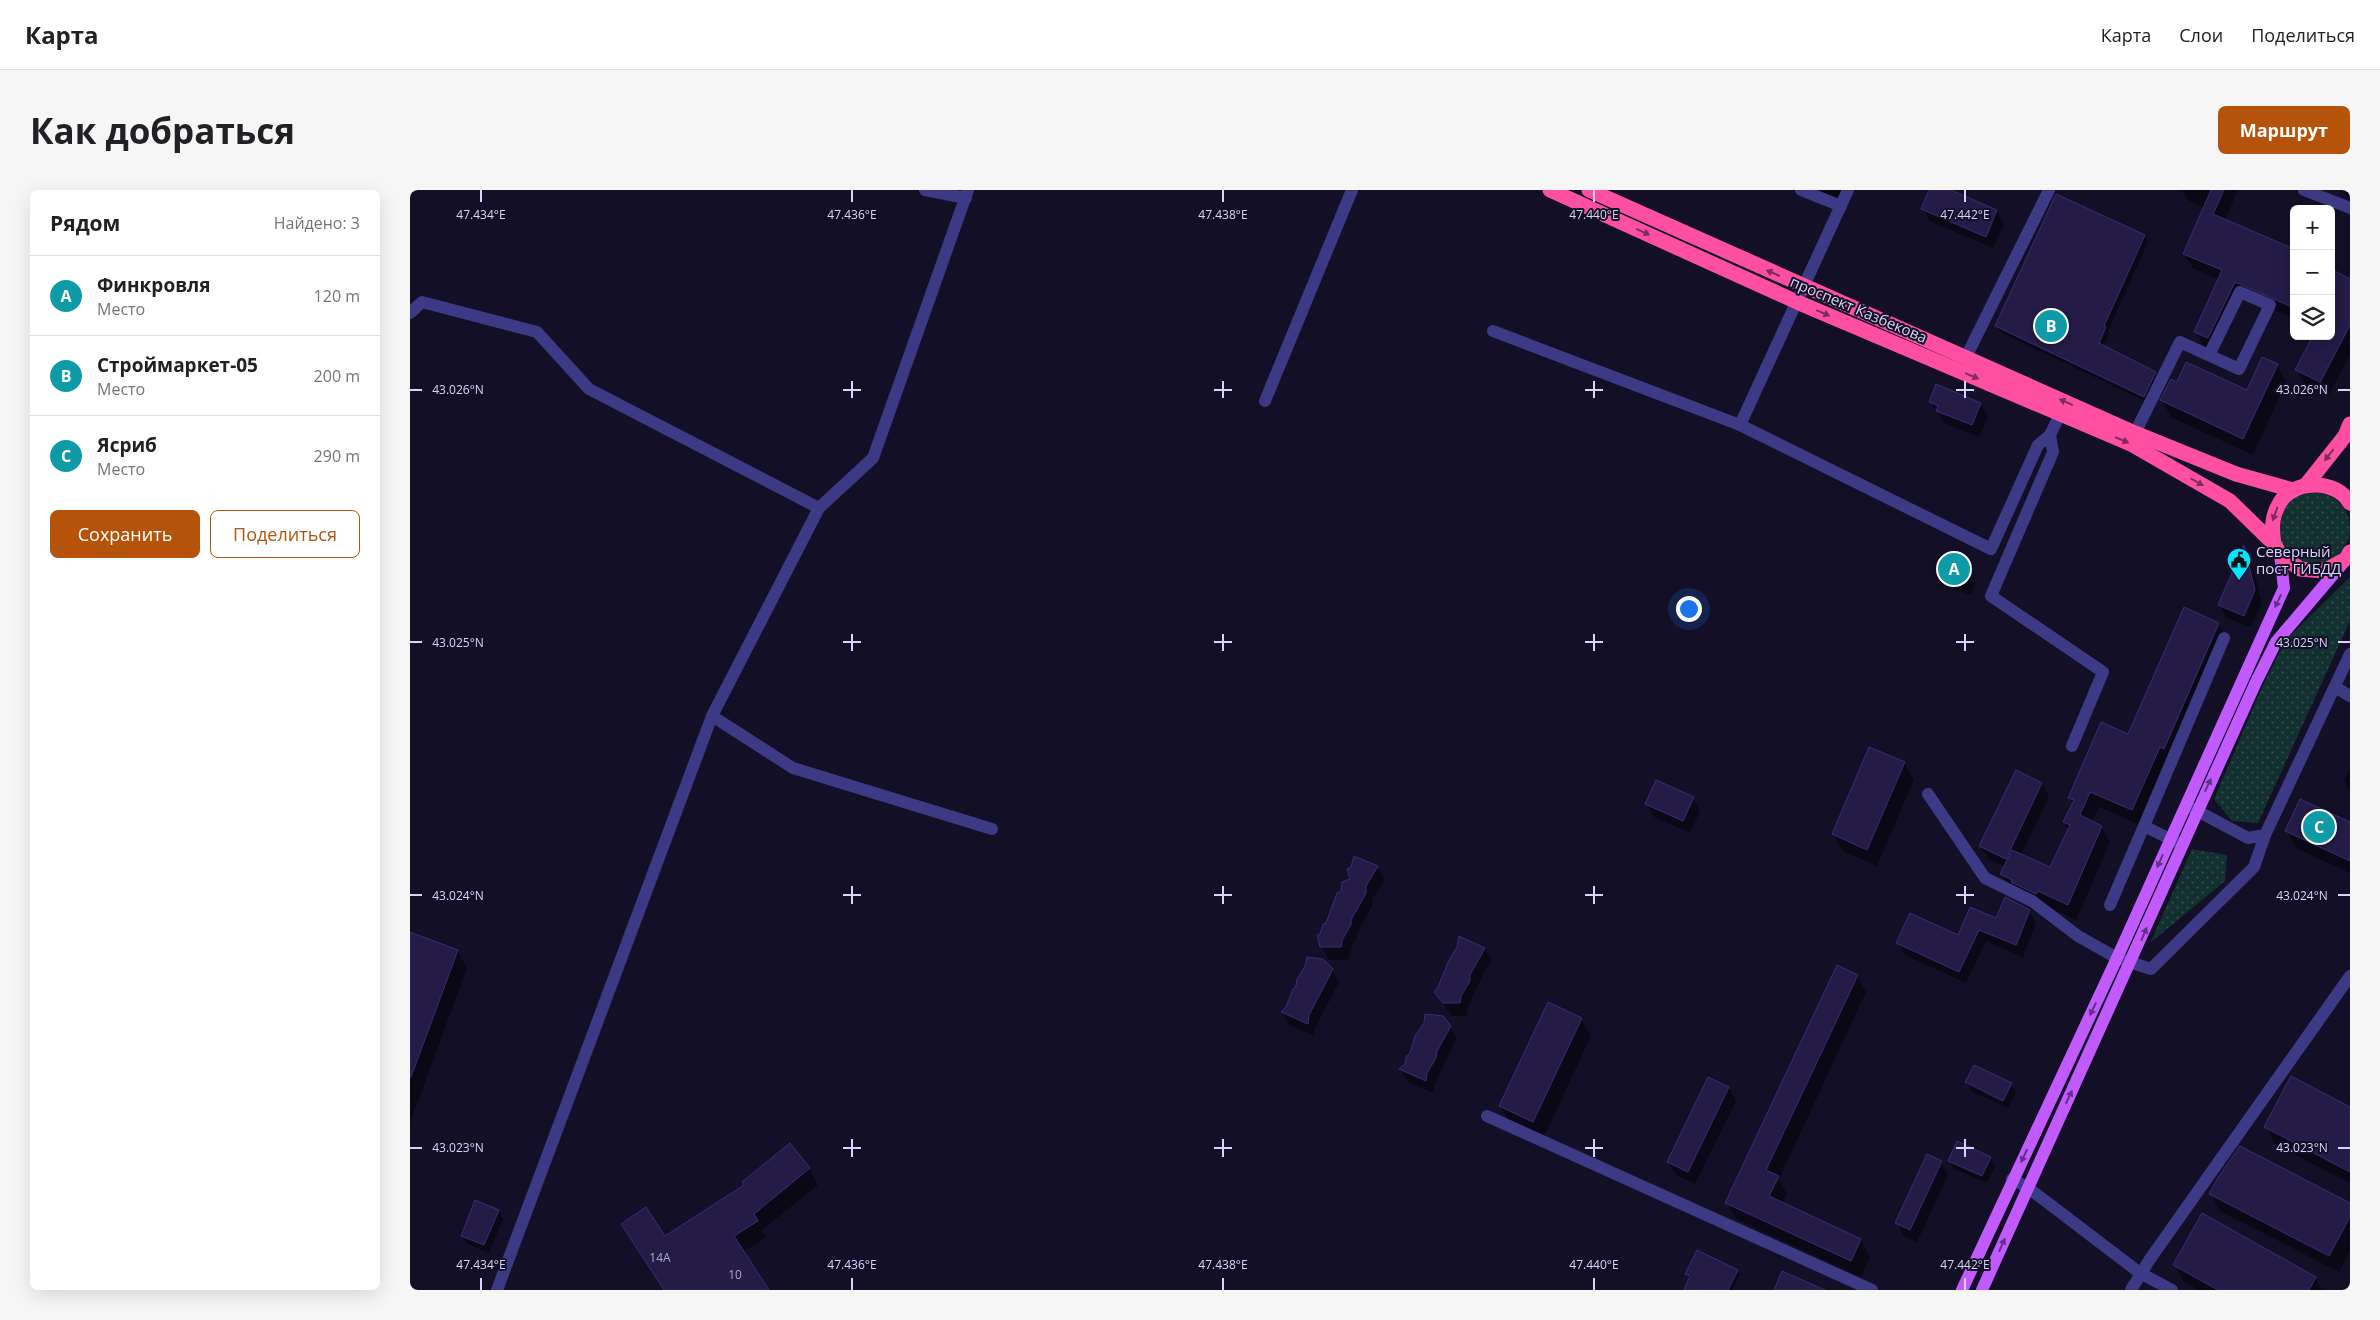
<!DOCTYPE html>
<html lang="ru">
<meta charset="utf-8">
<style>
:root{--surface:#fff;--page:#f6f6f6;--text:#202124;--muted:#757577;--line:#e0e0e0;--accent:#b45309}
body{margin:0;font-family:"Open Sans",sans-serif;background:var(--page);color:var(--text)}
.controls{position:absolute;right:15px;top:15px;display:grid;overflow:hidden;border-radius:8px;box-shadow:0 5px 20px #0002}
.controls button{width:45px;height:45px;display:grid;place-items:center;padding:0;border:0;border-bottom:1px solid var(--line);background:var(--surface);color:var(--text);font:25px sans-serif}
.you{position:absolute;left:1278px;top:418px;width:18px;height:18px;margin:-12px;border:4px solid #fff;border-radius:50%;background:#1a73e8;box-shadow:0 0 0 8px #1a73e833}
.badge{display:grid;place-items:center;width:32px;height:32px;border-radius:50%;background:var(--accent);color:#fff;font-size:16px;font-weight:700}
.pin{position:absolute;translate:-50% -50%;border:2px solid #fff;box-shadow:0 1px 5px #0006}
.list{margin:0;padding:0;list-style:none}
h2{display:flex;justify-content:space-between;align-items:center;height:65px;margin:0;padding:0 20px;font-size:21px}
h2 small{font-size:16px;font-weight:400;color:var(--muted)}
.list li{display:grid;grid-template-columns:32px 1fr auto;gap:15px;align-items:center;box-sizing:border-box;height:80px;padding:0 20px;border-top:1px solid var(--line)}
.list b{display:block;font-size:19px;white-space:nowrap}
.list p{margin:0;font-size:16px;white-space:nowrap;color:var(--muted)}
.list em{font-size:16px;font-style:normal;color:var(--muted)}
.actions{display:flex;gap:10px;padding:15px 20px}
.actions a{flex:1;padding:11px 0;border:1px solid var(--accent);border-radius:8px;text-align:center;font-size:18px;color:var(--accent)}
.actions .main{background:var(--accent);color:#fff}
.icon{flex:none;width:28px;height:28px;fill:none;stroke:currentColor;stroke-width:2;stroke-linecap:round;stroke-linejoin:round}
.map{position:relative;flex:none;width:1940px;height:1100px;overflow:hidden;border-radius:8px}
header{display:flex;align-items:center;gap:30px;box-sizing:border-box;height:70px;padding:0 25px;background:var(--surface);border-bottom:1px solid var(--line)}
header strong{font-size:24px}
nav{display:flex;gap:28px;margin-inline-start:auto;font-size:18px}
.intro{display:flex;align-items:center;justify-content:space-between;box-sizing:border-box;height:120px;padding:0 30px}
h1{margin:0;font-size:35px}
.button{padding:12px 22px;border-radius:8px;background:var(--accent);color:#fff;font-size:18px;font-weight:700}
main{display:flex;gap:30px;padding:0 30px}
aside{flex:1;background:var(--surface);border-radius:8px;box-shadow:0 5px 20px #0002}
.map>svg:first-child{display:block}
</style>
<header>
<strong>Карта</strong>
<nav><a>Карта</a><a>Слои</a><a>Поделиться</a></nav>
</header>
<div class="intro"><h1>Как добраться</h1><a class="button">Маршрут</a></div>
<main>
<aside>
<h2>Рядом<small>Найдено: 3</small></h2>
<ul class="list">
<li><span class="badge" style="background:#0f9aa8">A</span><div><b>Финкровля</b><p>Место</p></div><em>120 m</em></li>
<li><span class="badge" style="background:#0f9aa8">B</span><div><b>Строймаркет-05</b><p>Место</p></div><em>200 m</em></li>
<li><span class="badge" style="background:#0f9aa8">C</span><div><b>Ясриб</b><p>Место</p></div><em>290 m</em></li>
</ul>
<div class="actions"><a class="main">Сохранить</a><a>Поделиться</a></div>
</aside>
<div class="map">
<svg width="1940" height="1100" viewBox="0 0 1940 1100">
<defs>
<pattern id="grass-dots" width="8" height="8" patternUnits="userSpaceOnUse" patternTransform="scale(1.25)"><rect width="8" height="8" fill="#12302f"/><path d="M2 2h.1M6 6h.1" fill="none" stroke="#344d4e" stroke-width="1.8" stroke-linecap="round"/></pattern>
</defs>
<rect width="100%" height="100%" fill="#130f26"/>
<!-- grass -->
<g fill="url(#grass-dots)">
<circle cx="1904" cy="338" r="36"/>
<path d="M1940,387V431L1848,633L1822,631L1804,609L1853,495L1876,450Z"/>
<path d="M1782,659L1817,665L1815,691L1740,753Z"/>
</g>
<!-- shadow -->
<g fill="#0007">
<path d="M1403,0H1434L1429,12Z"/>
<path d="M1521,0H1538L1587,21L1594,34L1583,58L1520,31L1513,18Z"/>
<path d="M1772,0H1828L1815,30L1884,60V128L1833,106L1807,162L1794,157L1786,142L1809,90L1783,78L1774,64L1795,18L1778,10Z"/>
<path d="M1937,0H1940V11L1936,4Z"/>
<path d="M1647,6L1735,46L1738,52L1698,141L1699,144L1693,157L1745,183L1749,189L1737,212L1590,142L1586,136Z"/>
<path d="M1921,77L1925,82L1940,90V132L1906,197L1908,199L1940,137V165L1918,206L1895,194L1887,180L1921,146Z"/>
<path d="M1867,175L1876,192L1843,265L1761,227L1752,210L1768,194L1838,202Z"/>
<path d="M1520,212L1570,214L1578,226L1569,247L1535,233Z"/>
<path d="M1835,358L1841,369L1852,413L1841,437L1817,428L1809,415Z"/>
<path d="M1555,379L1565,396L1560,405L1542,396L1533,380Z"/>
<path d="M1808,434L1817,449L1730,635L1689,617L1682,632L1691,637L1700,652L1666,730L1601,699L1592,684L1595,677L1578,669L1571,656L1607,582L1632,594L1639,607L1611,665L1640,679L1659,641L1654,632L1663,614L1660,608L1718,545Z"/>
<path d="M1494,573L1504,590L1467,676L1433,661L1423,644Z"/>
<path d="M1940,579V601L1934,591Z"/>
<path d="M1283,608L1290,621L1280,643L1244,627L1237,614Z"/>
<path d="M1940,634V683L1886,658L1877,641Z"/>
<path d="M945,667L967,677L975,690L962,709V716L947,743V748L943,753L938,770H919L912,757L911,745L932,702L942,690Z"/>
<path d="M1619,721L1626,733L1613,767L1576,751L1556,793L1495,765L1488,753L1549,747L1587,730Z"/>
<path d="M0,744L47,761L57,778L0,933Z"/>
<path d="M1050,748L1075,759L1082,771L1076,778L1057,819V826H1042L1025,802L1029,798L1048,758Z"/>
<path d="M922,779L929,792L905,838V846L879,835L872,822L877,818L887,797Z"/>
<path d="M1447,786L1456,802L1369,989L1377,1004L1373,1014L1451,1050L1460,1067L1451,1087L1326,1029L1317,1013Z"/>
<path d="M1171,829L1181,846L1133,949L1100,933L1090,916Z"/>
<path d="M1040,837L1047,849L1042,855V860L1038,865L1024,896L1023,903L998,892L991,880Z"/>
<path d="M1299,889L1319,898L1326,911L1285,994L1266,985L1258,972Z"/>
<path d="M1556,892L1601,894L1606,902L1598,918L1561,901Z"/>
<path d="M1940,919V993L1865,954L1856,937Z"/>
<path d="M380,955L399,979L408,995L352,1040L356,1047L333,1062L358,1100H254V1048L335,996Z"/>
<path d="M1580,968L1585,976L1577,993L1544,979L1539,971Z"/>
<path d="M1531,972L1538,985L1507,1052L1494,1046L1487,1033Z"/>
<path d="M1801,1004L1940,1014V1061L1929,1082L1810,1021Z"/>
<path d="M88,1021L93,1029L79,1063L57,1054L52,1046Z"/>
<path d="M1765,1075L1905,1088L1912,1100H1789L1774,1092Z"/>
<path d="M1327,1081L1330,1085L1322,1100H1275L1280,1089L1277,1084Z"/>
</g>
<!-- building -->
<g fill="#241b47" stroke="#3b2d73">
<path d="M1519,0H1541L1587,20L1576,47L1511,19Z"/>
<path d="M1801,0H1814L1803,24L1884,59V118L1825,92L1798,148L1784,142L1812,80L1773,64Z"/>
<path d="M1646,4L1735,45L1694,136L1696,137L1689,153L1746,182L1734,207L1585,136Z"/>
<path d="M1921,79L1940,89V135L1910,192L1885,180L1903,146H1921Z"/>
<path d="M1852,167L1868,174L1833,249L1750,210L1761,189L1767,192L1776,172L1837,200Z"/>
<path d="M1526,194L1571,213L1562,235L1526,221L1528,216L1519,212Z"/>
<path d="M1834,355L1845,400L1834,426L1808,415Z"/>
<path d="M1537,368L1556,378L1550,389L1531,380Z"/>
<path d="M1774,417L1809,433L1754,559L1750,557L1722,620L1680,602L1670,625L1692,636L1658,715L1628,701L1626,704L1601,692L1602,690L1590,684L1602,660L1640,677L1660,635L1653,632L1664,610L1658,608L1691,532L1718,544Z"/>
<path d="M1459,557L1495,572L1457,660L1422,644Z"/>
<path d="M1606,580L1632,593L1596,669L1569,656Z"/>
<path d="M1246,590L1284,607L1273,631L1235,614Z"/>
<path d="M1890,609L1940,632V671L1875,641Z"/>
<path d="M944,666L968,676L956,696V703L941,730V735L932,750L931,757H910L907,745L910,744L913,734L916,733L927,703L931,702L932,692L940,689L937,679L941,677Z"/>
<path d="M1595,707L1620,720L1606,755L1569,740L1549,782L1486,753L1500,723L1548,745L1560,717L1586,728Z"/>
<path d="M0,742L48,760L1,887H0Z"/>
<path d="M1049,746L1075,758L1060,785V791L1051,806L1050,813H1033L1024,802L1028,797L1039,770L1047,757Z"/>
<path d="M897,767L913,769L923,779L899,825L898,834L871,822L876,817L883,799L886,796L887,789L895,776Z"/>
<path d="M1427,775L1448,785L1356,980L1369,986L1359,1006L1451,1049L1441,1071L1315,1013Z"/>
<path d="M1138,812L1172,828L1123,932L1089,916Z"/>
<path d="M1015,824L1033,826L1041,836L1027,861L1026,868L1017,883L1016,891L989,879L995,874L996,867L1000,863L1005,846L1014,833Z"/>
<path d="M1564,875L1602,893L1593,911L1555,892Z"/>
<path d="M1881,886L1940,917V982L1854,937Z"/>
<path d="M1298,887L1319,897L1278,982L1257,972Z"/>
<path d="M1547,951L1581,967L1572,986L1538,971Z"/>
<path d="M380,953L400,978L344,1024L348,1031L324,1046L359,1100H254L211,1034L236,1017L255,1046L334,995L332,992Z"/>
<path d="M1830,956L1940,1013V1027L1919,1066L1799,1004L1809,986Z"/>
<path d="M1517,964L1532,971L1500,1040L1485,1033Z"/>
<path d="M65,1010L89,1020L74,1055L51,1046Z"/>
<path d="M1792,1023L1906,1087L1899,1100H1808L1763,1075Z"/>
<path d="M1287,1060L1328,1080L1318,1100H1274L1280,1086L1275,1084Z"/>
<path d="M1372,1081L1415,1100H1364Z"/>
</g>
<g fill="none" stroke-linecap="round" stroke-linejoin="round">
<!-- minor -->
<g stroke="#3d3a85" stroke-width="12">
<path d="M515,0L556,8"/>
<path d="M1391,0L1431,16"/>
<path d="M1894,0L1940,18"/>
<path d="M0,123L12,112L127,142L179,199L409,318"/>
<path d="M1083,141L1330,235L1438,0"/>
<path d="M1556,167L1639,0"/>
<path d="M855,211L942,0"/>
<path d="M1330,235L1581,359L1628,255L1640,245L1650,224"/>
<path d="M1725,243L1770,152L1829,179L1860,115L1830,102L1799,165"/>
<path d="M1640,245L1643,262L1581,406L1693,482L1662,556"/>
<path d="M1925,497L1940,506"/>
<path d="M302,526L383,578L582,639"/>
<path d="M1518,604L1575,688L1622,711L1668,746L1707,768L1741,779L1844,677L1855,645"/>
<path d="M1778,616L1838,648L1855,645L1940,464"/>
<path d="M1770,654L1734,636L1814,448"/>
<path d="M1700,715L1734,636"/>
<path d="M1077,926L1462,1100"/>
<path d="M1602,989L1617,997L1730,1083L1762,1100"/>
<path d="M87,1100L302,526L409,318L463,268L558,0"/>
<path d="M1721,1100L1740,1069L1940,786"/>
</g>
<!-- major -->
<g stroke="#c25bff" stroke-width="12">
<path d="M1552,1100L1707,768L1874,398L1870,364"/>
<path d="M1572,1100L1846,492L1866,452L1933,373"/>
</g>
<!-- highway -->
<g stroke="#ff4fa3" stroke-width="15">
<path d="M1140,0L1387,112L1721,254L1820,311L1864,354L1870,364L1890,379L1914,381L1936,369L1940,362"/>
<path d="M1179,0L1725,243L1826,284L1883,300"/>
<path d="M1896,295L1935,246L1940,234"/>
<path d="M1864,354C1862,340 1861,329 1868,316C1880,289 1926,288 1940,313"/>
</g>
</g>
<!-- one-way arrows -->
<defs><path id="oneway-solid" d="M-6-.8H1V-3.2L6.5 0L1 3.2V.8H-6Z" transform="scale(1.25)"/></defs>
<g fill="#7d2c5e">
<use href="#oneway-solid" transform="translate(1233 42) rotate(24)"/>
<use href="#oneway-solid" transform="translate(1363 83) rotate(-156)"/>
<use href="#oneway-solid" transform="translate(1413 123) rotate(23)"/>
<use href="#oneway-solid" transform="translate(1562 186) rotate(23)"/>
<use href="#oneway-solid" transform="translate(1656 212) rotate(-156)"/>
<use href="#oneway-solid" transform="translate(1712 250) rotate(23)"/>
<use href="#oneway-solid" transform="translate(1919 265) rotate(128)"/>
<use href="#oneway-solid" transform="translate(1787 292) rotate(30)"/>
<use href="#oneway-solid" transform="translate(1865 324) rotate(110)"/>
</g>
<g fill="#623188">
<use href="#oneway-solid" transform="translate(1868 411) rotate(115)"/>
<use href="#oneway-solid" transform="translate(1798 595) rotate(-65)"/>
<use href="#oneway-solid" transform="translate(1750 671) rotate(114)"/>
<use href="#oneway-solid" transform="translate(1734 744) rotate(-67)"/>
<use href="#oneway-solid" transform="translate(1683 819) rotate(115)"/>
<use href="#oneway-solid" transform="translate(1659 907) rotate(-65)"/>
<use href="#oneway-solid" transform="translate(1614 966) rotate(115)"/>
<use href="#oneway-solid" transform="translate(1592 1055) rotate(-66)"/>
</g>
<!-- ticks -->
<path fill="none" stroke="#d9d4ff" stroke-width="2" d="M71,0V12M442,0V12M813,0V12M1184,0V12M1555,0V12M442,191V208M813,191V208M1184,191V208M1555,191V208M0,200H12M433,200H451M804,200H822M1175,200H1193M1546,200H1564M1928,200H1940M442,444V461M813,444V461M1184,444V461M1555,444V461M0,452H12M433,452H451M804,452H822M1175,452H1193M1546,452H1564M1928,452H1940M442,696V714M813,696V714M1184,696V714M1555,696V714M0,705H12M433,705H451M804,705H822M1175,705H1193M1546,705H1564M1928,705H1940M442,949V967M813,949V967M1184,949V967M1555,949V967M0,958H12M433,958H451M804,958H822M1175,958H1193M1546,958H1564M1928,958H1940M71,1088V1100M442,1088V1100M813,1088V1100M1184,1088V1100M1555,1088V1100"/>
<!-- icons -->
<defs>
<symbol id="civic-pin" viewBox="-11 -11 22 30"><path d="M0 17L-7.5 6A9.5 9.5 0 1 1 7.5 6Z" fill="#00e5ff" stroke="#130f26"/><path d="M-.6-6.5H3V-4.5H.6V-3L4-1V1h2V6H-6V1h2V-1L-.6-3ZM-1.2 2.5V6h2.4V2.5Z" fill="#111"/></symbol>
</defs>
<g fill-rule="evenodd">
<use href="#civic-pin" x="1815" y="356" width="28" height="38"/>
</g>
<g text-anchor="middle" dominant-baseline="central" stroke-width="4" stroke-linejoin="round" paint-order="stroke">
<!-- number labels -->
<g font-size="12" fill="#aca6d1">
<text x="250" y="1067">14А</text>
<text x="325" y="1084">10</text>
</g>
<!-- street labels -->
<g font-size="15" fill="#d9d4ff" stroke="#130f26">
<text transform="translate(1449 119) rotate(23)">проспект Казбекова</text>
</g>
<!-- poi labels -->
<g font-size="15" fill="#d9d4ff" stroke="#130f26" text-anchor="start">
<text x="1846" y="361">Северный<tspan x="1846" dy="17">пост ГИБДД</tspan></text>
</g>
</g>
<g font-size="12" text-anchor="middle" fill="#d9d4ff" stroke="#130f26" stroke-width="4" stroke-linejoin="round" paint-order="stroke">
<text x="71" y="29">47.434°E</text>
<text x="442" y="29">47.436°E</text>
<text x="813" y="29">47.438°E</text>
<text x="1184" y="29">47.440°E</text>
<text x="1555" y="29">47.442°E</text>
<text x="48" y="204">43.026°N</text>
<text x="1892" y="204">43.026°N</text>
<text x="48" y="457">43.025°N</text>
<text x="1892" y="457">43.025°N</text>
<text x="48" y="710">43.024°N</text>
<text x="1892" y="710">43.024°N</text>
<text x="48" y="962">43.023°N</text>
<text x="1892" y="962">43.023°N</text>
<text x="71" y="1079">47.434°E</text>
<text x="442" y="1079">47.436°E</text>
<text x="813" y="1079">47.438°E</text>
<text x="1184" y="1079">47.440°E</text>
<text x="1555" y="1079">47.442°E</text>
</g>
</svg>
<div class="controls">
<button>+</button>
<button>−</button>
<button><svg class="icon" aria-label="layers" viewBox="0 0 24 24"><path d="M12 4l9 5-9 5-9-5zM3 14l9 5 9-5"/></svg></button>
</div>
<div class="you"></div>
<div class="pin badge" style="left:1544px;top:379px;background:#0f9aa8">A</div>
<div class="pin badge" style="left:1641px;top:136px;background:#0f9aa8">B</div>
<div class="pin badge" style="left:1909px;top:637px;background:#0f9aa8">C</div>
</div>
</main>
